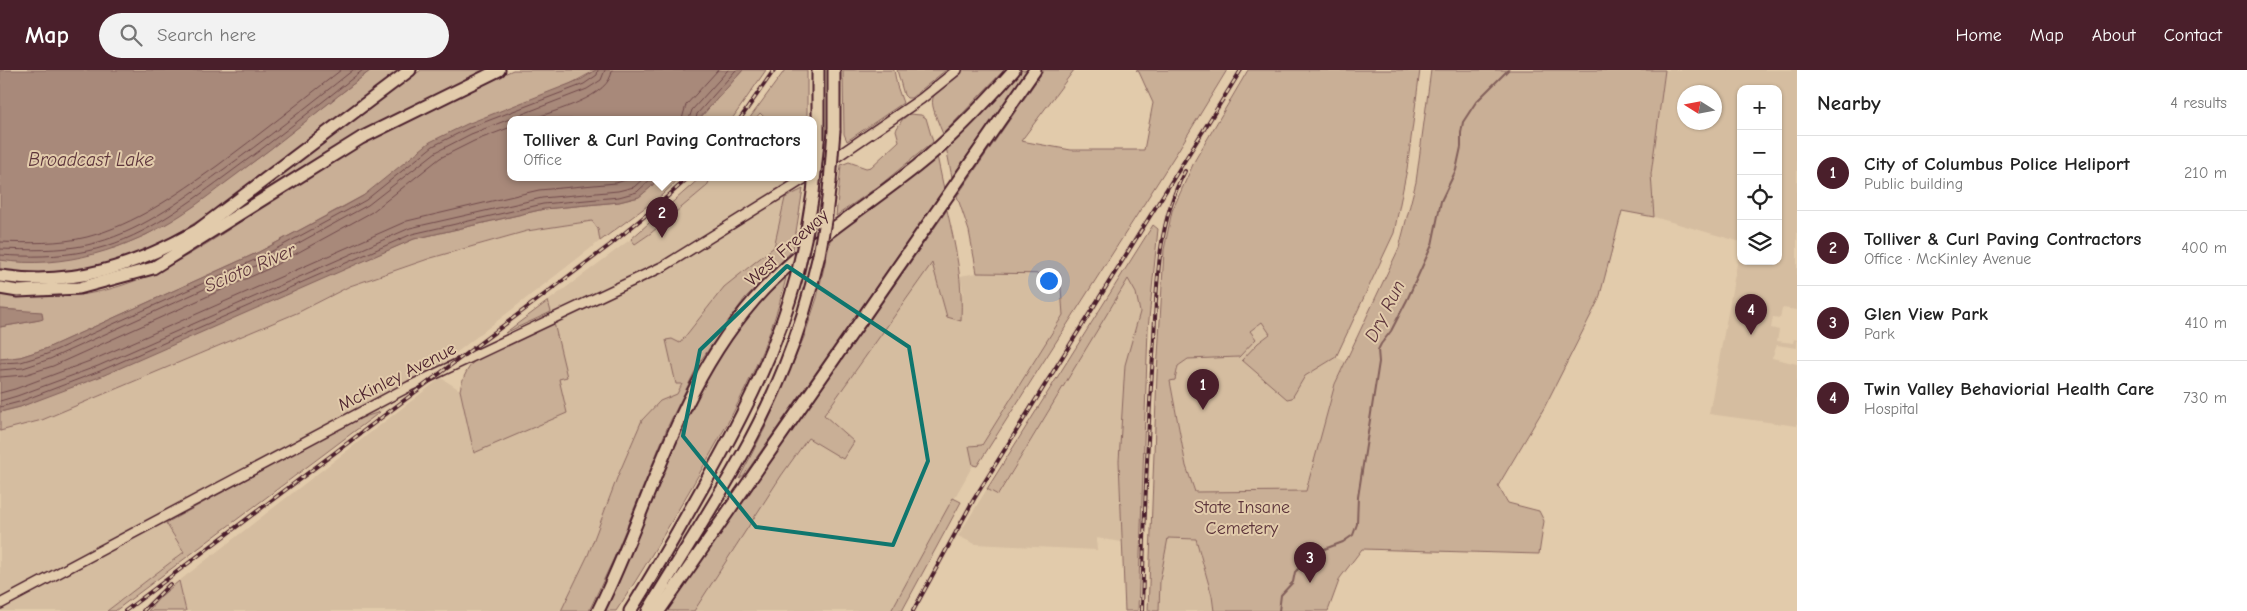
<!DOCTYPE html>
<meta charset="utf-8">
<style>
:root{--surface:#fff;--page:#f2f2f2;--text:#222;--muted:#767676;--line:#e0e0e0;--accent:#4a1f2b}
body{margin:0;font-family:"Comic Neue",sans-serif;background:var(--page);color:var(--text)}
.controls{position:absolute;right:15px;top:15px;display:grid;overflow:hidden;border-radius:10px;box-shadow:0 1px 4px #0004}
.controls button{width:45px;height:45px;display:grid;place-items:center;padding:0;border:0;border-bottom:1px solid var(--line);background:var(--surface);color:var(--text);font:25px sans-serif}
.compass{position:absolute;left:1677px;top:15px;width:45px;height:45px;border-radius:50%;background:var(--surface);box-shadow:0 1px 4px #0004;rotate:281deg}
.you{position:absolute;left:1048px;top:210px;width:18px;height:18px;margin:-12px;border:4px solid #fff;border-radius:50%;background:#1a73e8;box-shadow:0 0 0 8px #1a73e833}
.badge{display:grid;place-items:center;width:32px;height:32px;border-radius:50%;background:var(--accent);color:#fff;font-size:16px;font-weight:700}
.pin{position:absolute;translate:-50% -41px;filter:drop-shadow(0 1px 2px #0008)}
.pin::after{content:'';position:absolute;top:26px;width:18px;height:15px;background:inherit;clip-path:polygon(0 0,100% 0,50% 100%)}
.popup{position:absolute;left:507px;top:46px;width:310px;height:65px;box-sizing:border-box;display:grid;place-content:center;border-radius:10px;background:var(--surface);filter:drop-shadow(0 1px 4px #0005);font-size:16px;white-space:nowrap;color:var(--muted)}
.popup b{font-size:19px;color:var(--text)}
.popup::after{content:'';position:absolute;left:50%;top:100%;margin-left:-10px;border:10px solid transparent;border-top-color:var(--surface)}
.list{margin:0;padding:0;list-style:none}
h2{display:flex;justify-content:space-between;align-items:center;height:65px;margin:0;padding:0 20px;font-size:21px}
h2 small{font-size:16px;font-weight:400;color:var(--muted)}
.list li{display:grid;grid-template-columns:32px 1fr auto;gap:15px;align-items:center;box-sizing:border-box;height:75px;padding:0 20px;border-top:1px solid var(--line)}
.list b{display:block;font-size:19px;white-space:nowrap}
.list p{margin:0;font-size:16px;white-space:nowrap;color:var(--muted)}
.list em{font-size:16px;font-style:normal;color:var(--muted)}
.icon{flex:none;width:28px;height:28px;fill:none;stroke:currentColor;stroke-width:2;stroke-linecap:round;stroke-linejoin:round}
.map{position:relative;flex:none;width:1797px;height:541px;overflow:hidden}
header{display:flex;align-items:center;gap:30px;box-sizing:border-box;height:70px;padding:0 25px;background:var(--accent);color:#fff}
header strong{font-size:24px}
nav{display:flex;gap:28px;margin-inline-start:auto;font-size:18px}
.search{width:350px;height:45px;background:var(--page);display:flex;align-items:center;gap:12px;box-sizing:border-box;padding:0 18px;border-radius:28px;color:var(--muted);font-size:19px}
main{display:flex}
aside{flex:1;background:var(--surface)}
.map>svg:first-child{display:block}
</style>
<header>
<strong>Map</strong>
<div class="search"><svg class="icon" aria-label="search" viewBox="0 0 24 24"><circle cx="10" cy="10" r="6"/><path d="M15 15l6 6"/></svg>Search here</div>
<nav><a>Home</a><a>Map</a><a>About</a><a>Contact</a></nav>
</header>
<main>
<div class="map">
<svg width="1797" height="541" viewBox="0 0 1797 541">
<rect width="100%" height="100%" fill="#e2cbab"/>
<filter id="ink" filterUnits="userSpaceOnUse"><feTurbulence type="fractalNoise" baseFrequency=".02" numOctaves="2"/><feDisplacementMap in="SourceGraphic" scale="10" xChannelSelector="R" yChannelSelector="G"/><feConvolveMatrix kernelMatrix="1 2 1 2 8 2 1 2 1" color-interpolation-filters="sRGB"/></filter>
<g filter="url(#ink)">
<!-- built -->
<g fill="#d5bda0" fill-rule="evenodd">
<path d="M1665,0H1797V240L1782,238L1780,248L1773,247L1771,258L1779,260L1777,271L1793,273L1794,269L1797,270V278L1777,275L1772,288L1797,294V356L1709,344L1741,172L1654,147L1651,104ZM1741,19H1778V191H1741ZM1684,22H1714V52H1684Z"/>
<path d="M711,107H798L797,122L785,128L774,177L724,217L680,273L682,313L677,324L660,331L642,350L617,408L588,485L561,541H186L179,511L441,308L460,320L475,383L559,309L566,307L548,231L631,169L635,174L651,163L707,116Z"/>
<path d="M592,151L598,159L600,171L380,342L355,350L166,452L184,482L107,541H0V361L42,350L299,242L350,216L431,188L527,161Z"/>
<path d="M932,192L947,247L963,223L960,206L977,203L1061,204L1063,245L982,375L970,376L973,395L891,541H694L781,406L809,368L844,388L853,371L824,345Z"/>
<path d="M1128,208L1136,223L1140,242L1135,260L1119,391L1122,472L1096,468L1097,480L975,474L958,466L987,419L999,425Z"/>
<path d="M1262,252L1270,264L1258,273L1292,327L1305,306L1336,287L1346,292L1335,314L1306,422H1195L1186,396L1170,310H1175L1178,296L1188,289L1239,287L1250,261Z"/>
<path d="M1167,468L1196,469L1212,526L1214,541H1159L1160,510Z"/>
</g>
<!-- green -->
<g fill="#c9af96" stroke="#8a6760">
<path d="M371,0H402C360,32 317,64 275,96C185,163 118,214 0,201V190L114,178L146,165L180,145L261,86Z"/>
<path d="M421,0H486L370,57L300,98L243,136L242,135Z"/>
<path d="M513,0H596L259,182L45,279L20,287L0,289V257L39,250L15,240L0,239V224C29,227 57,228 87,224C153,213 207,174 261,138C292,117 322,97 354,79C404,49 459,25 513,0Z"/>
<path d="M743,0H766L732,49H699Z"/>
<path d="M785,0H807V49H766L760,43L755,49H749Z"/>
<path d="M843,0H894L897,16L903,33L847,71L844,64Z"/>
<path d="M897,0H946L911,28H907L904,25Z"/>
<path d="M963,0H1004L943,64C925,21 929,28 963,0Z"/>
<path d="M1022,0H1028L952,107L946,77L1002,23Z"/>
<path d="M1044,0H1074L1021,71L1071,80H1144L1153,33L1139,2L1136,0H1227L1179,79L977,396L973,395L969,376L982,375L1063,245L1060,204L977,203L969,161L957,126Z"/>
<path d="M1248,0H1420L1407,99L1394,163L1336,287L1305,306L1292,328L1287,329L1242,290L1258,273L1270,264L1262,252L1250,261L1256,269L1239,287L1188,289L1178,296L1175,310L1170,311L1186,396L1195,422L1306,421L1335,314L1399,178L1416,112L1431,0H1665L1651,104L1654,147L1622,141L1599,229L1544,338L1498,416L1508,433L1539,441L1544,451L1539,484L1362,479L1340,508L1328,541H1214L1212,526L1196,469L1168,468L1160,510L1159,541H1148L1157,304L1164,180L1172,141L1195,90Z"/>
<path d="M909,44L921,45L926,48L933,72L880,115L836,146L841,95L849,92L866,98L871,97L899,71L896,60L902,50Z"/>
<path d="M937,86L944,119L745,404L739,409L765,358L804,267L817,228L831,166Z"/>
<path d="M659,107H681L662,125L600,171L598,159L592,151L527,161L431,188L350,216L299,242L42,350L0,361V342L20,337L414,169L544,139L619,132L639,127L651,117Z"/>
<path d="M701,107H711L707,116L651,163L635,174L631,169Z"/>
<path d="M803,119L793,180L745,228L699,293L668,356L614,488L589,541H561L588,485L617,408L642,350L660,331L677,324L682,314H676L666,270L672,269L680,273L724,217L774,177L785,128Z"/>
<path d="M947,140C956,179 963,211 961,251L947,247L932,193L824,345L854,372L843,389L808,368L781,406L694,541H666Z"/>
<path d="M1153,155L1158,159L1148,259L1138,541H1125L1119,391L1125,295L1140,242L1136,223L1128,209L998,425L987,419Z"/>
<path d="M786,208C769,283 729,352 691,418C667,459 643,501 616,541H604L703,310L734,263L756,235Z"/>
<path d="M548,231L551,242L505,263Z"/>
<path d="M554,253L567,307L559,309L567,343L474,383L460,320C463,306 468,297 478,287Z"/>
<path d="M380,342L115,541H107L184,482L166,453L355,350Z"/>
<path d="M953,428L961,432L902,541H891Z"/>
<path d="M179,511L186,541H148L161,526Z"/>
</g>
<!-- water -->
<g fill="#a8897a" stroke="#825f5a">
<path d="M0,0H371C326,35 282,71 236,105C218,118 200,133 181,145C129,179 62,200 0,190Z"/>
<path d="M596,0H743L699,49H511V107H659L651,117L639,127L619,132L544,139L414,169L102,306L20,337L0,342V289L20,287L45,279L259,182L345,136L363,126L430,72L467,54L582,9Z"/>
<path d="M0,239L42,242L43,249L40,250L0,257Z"/>
</g>
<g fill="none" stroke-linecap="round" stroke-linejoin="round">
<!-- shore -->
<g stroke="#70494b" stroke-width="1">
<path d="M532,49C553,41 611,27 612,0"/>
<path d="M682,49L686,35L718,0"/>
<path d="M689,49L692,40L728,0"/>
<path d="M696,49L697,44L736,0"/>
<path d="M0,172C29,173 59,174 87,167C136,154 176,125 217,96C259,65 300,32 341,0"/>
<path d="M0,179C29,180 58,181 87,175C137,164 180,132 220,102C265,70 309,35 353,0"/>
<path d="M0,185C29,187 58,187 87,181C139,171 183,137 224,107C271,73 317,36 363,0"/>
<path d="M0,293L21,292L47,284L261,187L348,140L366,130L433,76L469,58L584,14L597,5L598,0"/>
<path d="M0,300L23,298L50,289L264,192L368,135L436,82L471,64L587,19L601,10L605,0"/>
<path d="M0,307L24,305L53,296L268,199L372,142L440,88L474,71L511,57"/>
<path d="M0,323L15,319L95,289L407,151L539,120L616,113L635,107"/>
<path d="M0,331L17,326L98,296L410,158L542,128L618,121L634,117L645,107"/>
<path d="M0,337L19,332L100,301L412,164L543,134L619,127L637,122L653,107"/>
</g>
<!-- stream -->
<path stroke="#825f5a" stroke-width="2" d="M1279,541L1281,525L1293,512L1295,502L1302,495L1319,481L1343,472L1353,465L1357,454L1358,427L1379,292L1378,280L1381,274L1391,261L1407,230L1432,175L1441,131L1456,100L1461,77V63L1463,52L1476,32L1508,0"/>
<defs>
<g id="major">
<path d="M813,103L921,29L957,0"/>
<path d="M0,534L410,316L664,196L807,107"/>
</g>
<g id="highway">
<path d="M818,0V71"/>
<path d="M834,0V60"/>
<path d="M826,145L830,112"/>
<path d="M807,160L813,123"/>
<path d="M0,206C73,217 135,196 198,160L410,0"/>
<path d="M0,218L18,221L79,218L153,198L361,68L499,0"/>
<path d="M598,541C653,430 677,312 764,219C808,172 867,136 917,96C953,67 984,34 1014,0"/>
<path d="M630,541C656,500 681,456 705,413C743,346 777,279 797,205"/>
<path d="M648,541C695,462 749,385 784,298C799,261 810,224 819,185"/>
<path d="M659,541L1035,0"/>
</g>
</defs>
<!-- major casing -->
<use href="#major" stroke="#4a1f2b" stroke-width="12"/>
<!-- highway casing -->
<use href="#highway" stroke="#4a1f2b" stroke-width="15"/>
<!-- major -->
<use href="#major" stroke="#e2cbab" stroke-width="9"/>
<!-- highway -->
<use href="#highway" stroke="#e2cbab" stroke-width="11"/>
<defs>
<g id="rail">
<path d="M740,49L774,0"/>
<path d="M125,541L610,175L657,136L689,107"/>
<path d="M143,541L170,514"/>
<path d="M913,541L974,429L1241,0"/>
<path d="M1142,541C1144,456 1147,371 1153,286C1157,224 1155,157 1185,101"/>
</g>
</defs>
<!-- rail casing -->
<use href="#rail" stroke="#4a1f2b" stroke-width="4"/>
<!-- rail -->
<use href="#rail" stroke="#e2cbab" stroke-width="2" stroke-dasharray="5.5" stroke-linecap="butt"/>
<defs>
<g id="highway-bridge">
<path d="M830,112L834,60"/>
<path d="M813,123L818,71"/>
<path d="M819,185L826,145"/>
<path d="M797,205L807,160"/>
</g>
</defs>
<!-- highway-bridge casing -->
<use href="#highway-bridge" stroke="#4a1f2b" stroke-width="15" stroke-linecap="butt"/>
<!-- highway-bridge -->
<use href="#highway-bridge" stroke="#e2cbab" stroke-width="11"/>
</g>
</g>
<!-- marked area -->
<path fill="none" stroke="#0f766e" stroke-width="4" stroke-linejoin="round" d="M787,196L909,277L928,391L893,475L756,457L683,366L700,280Z"/>
<g text-anchor="middle" dominant-baseline="central" stroke-width="4" stroke-linejoin="round" paint-order="stroke">
<!-- street labels -->
<g font-size="18" fill="#4a1f2b" stroke="#e2cbab">
<text transform="translate(787 178) rotate(-42)">West Freeway</text>
<text transform="translate(397 307) rotate(-27)">McKinley Avenue</text>
</g>
<!-- park labels -->
<g font-size="18" fill="#5d353b" stroke="#e2cbab">
<text x="1242" y="437">State Insane<tspan x="1242" dy="21">Cemetery</tspan></text>
</g>
<!-- water labels -->
<g font-size="19" font-style="italic" fill="#5d343b" stroke="#e2cbab">
<text x="91" y="90">Broadcast Lake</text>
<text transform="translate(250 198) rotate(-23)">Scioto River</text>
<text transform="translate(1385 241) rotate(-63)">Dry Run</text>
</g>
</g>
</svg>
<div class="controls">
<button>+</button>
<button>−</button>
<button><svg class="icon" aria-label="locate" viewBox="0 0 24 24"><circle cx="12" cy="12" r="6"/><path d="M12 2v4M12 18v4M2 12h4M18 12h4"/></svg></button>
<button><svg class="icon" aria-label="layers" viewBox="0 0 24 24"><path d="M12 4l9 5-9 5-9-5zM3 14l9 5 9-5"/></svg></button>
</div>
<svg class="compass" viewBox="-18 -18 36 36"><path d="M0-13l5 13h-10z" fill="#e53935"/><path d="M0 13l5-13h-10z" fill="#767676"/></svg>
<div class="you"></div>
<div class="pin badge" style="left:1203px;top:340px">1</div>
<div class="pin badge" style="left:662px;top:168px">2</div>
<div class="popup"><b>Tolliver &amp; Curl Paving Contractors</b>Office</div>
<div class="pin badge" style="left:1310px;top:513px">3</div>
<div class="pin badge" style="left:1751px;top:265px">4</div>
</div>
<aside>
<h2>Nearby<small>4 results</small></h2>
<ul class="list">
<li><span class="badge">1</span><div><b>City of Columbus Police Heliport</b><p>Public building</p></div><em>210 m</em></li>
<li><span class="badge">2</span><div><b>Tolliver &amp; Curl Paving Contractors</b><p>Office · McKinley Avenue</p></div><em>400 m</em></li>
<li><span class="badge">3</span><div><b>Glen View Park</b><p>Park</p></div><em>410 m</em></li>
<li><span class="badge">4</span><div><b>Twin Valley Behaviorial Health Care</b><p>Hospital</p></div><em>730 m</em></li>
</ul>
</aside>
</main>
